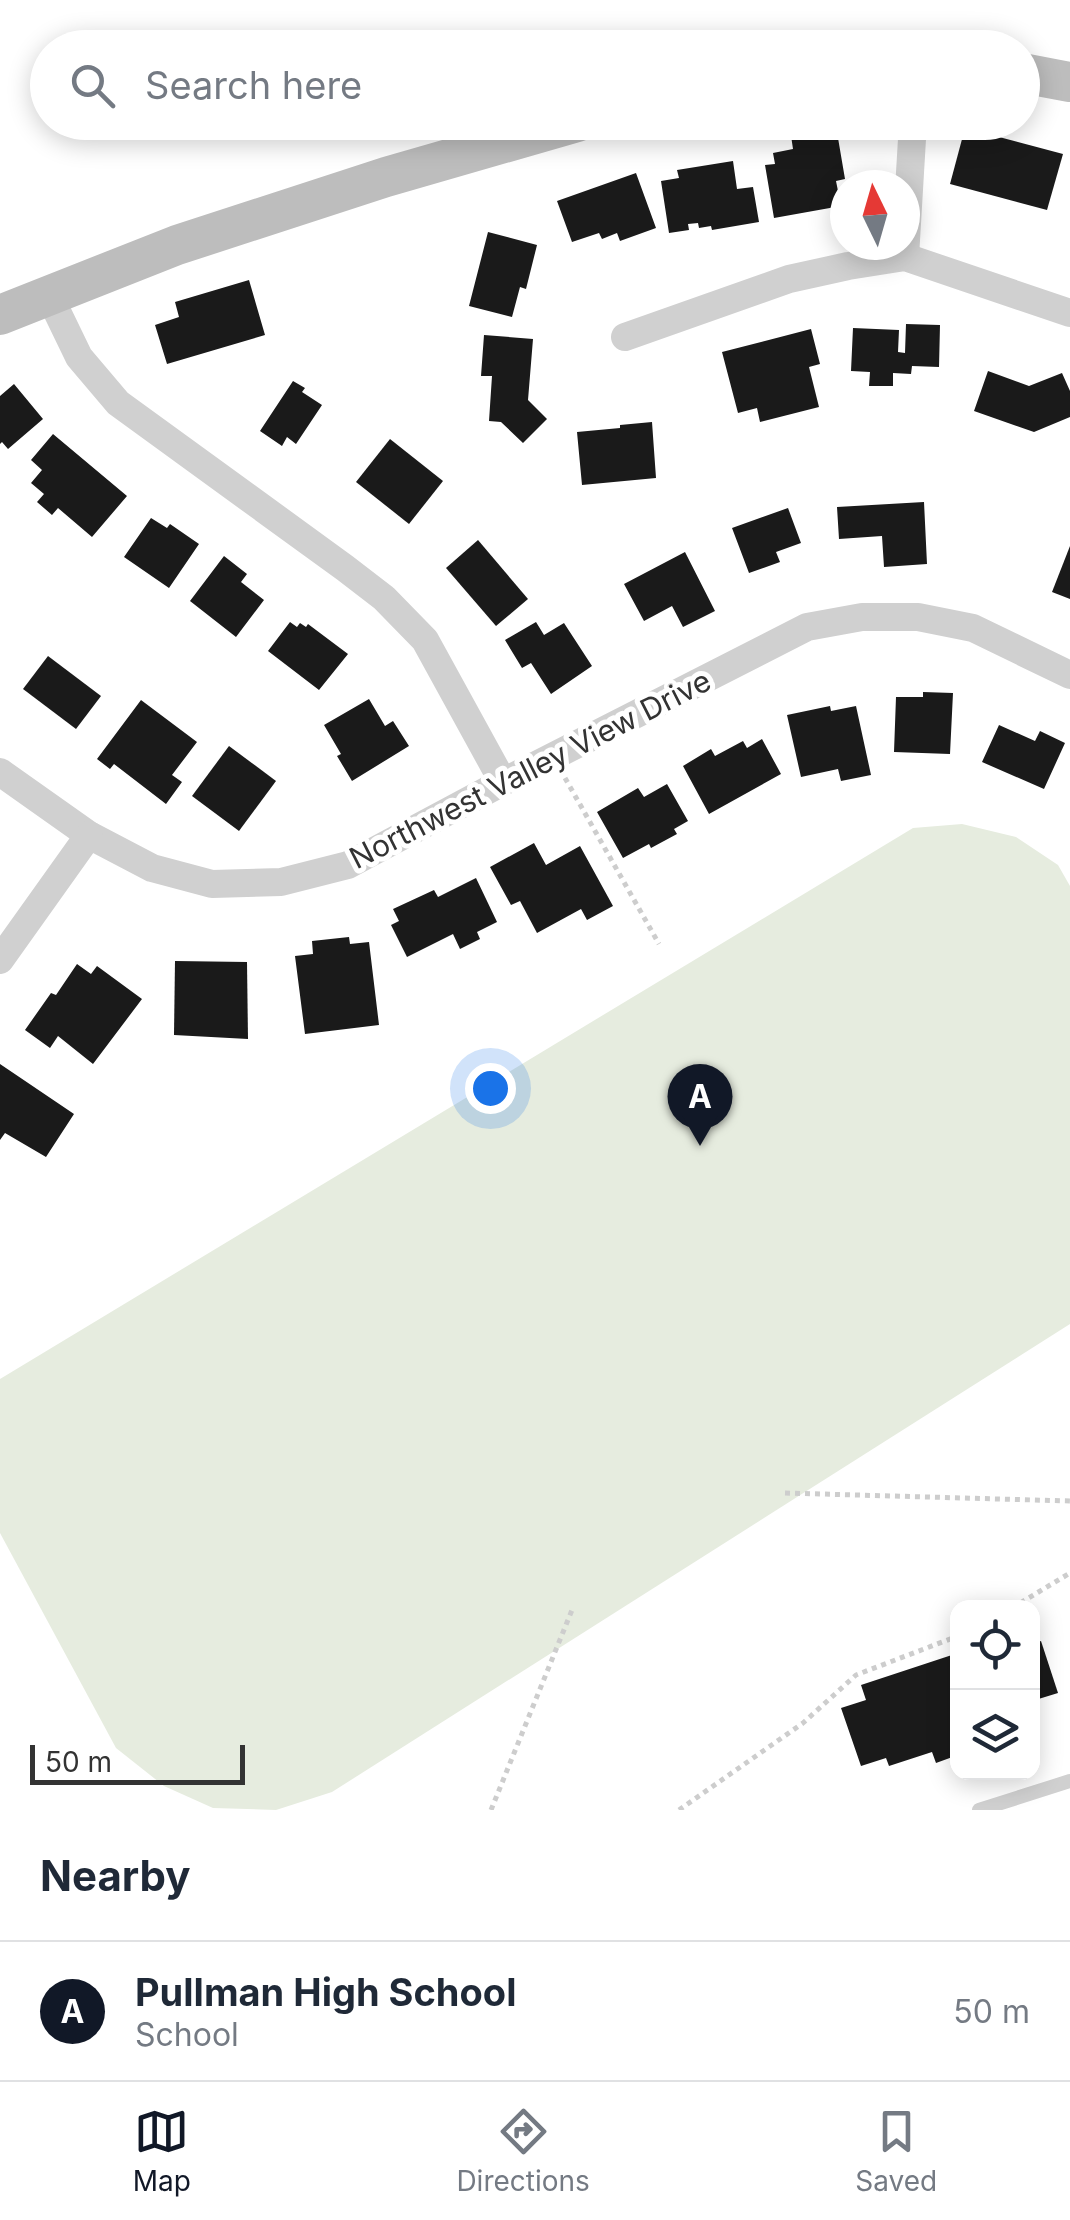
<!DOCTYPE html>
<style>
:root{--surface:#fff;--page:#f6f6f7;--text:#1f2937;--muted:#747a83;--line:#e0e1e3;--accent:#111827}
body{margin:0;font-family:Inter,sans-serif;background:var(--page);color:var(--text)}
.controls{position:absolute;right:30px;bottom:30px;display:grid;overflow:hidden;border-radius:20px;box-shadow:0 5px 25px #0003}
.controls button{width:90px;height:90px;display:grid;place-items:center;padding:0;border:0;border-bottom:2px solid var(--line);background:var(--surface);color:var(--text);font:50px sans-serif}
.compass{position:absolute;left:830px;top:170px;width:90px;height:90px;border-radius:50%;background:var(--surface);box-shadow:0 5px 25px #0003;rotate:355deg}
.scale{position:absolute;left:30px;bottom:25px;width:215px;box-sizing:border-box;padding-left:10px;border:5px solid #333;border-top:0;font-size:28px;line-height:35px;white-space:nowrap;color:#333;-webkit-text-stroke:8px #fff;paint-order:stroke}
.you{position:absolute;left:490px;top:1088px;width:35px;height:35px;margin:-25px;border:8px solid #fff;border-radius:50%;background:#1a73e8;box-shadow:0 0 0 15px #1a73e833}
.badge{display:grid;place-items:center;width:65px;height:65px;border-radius:50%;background:var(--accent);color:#fff;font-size:32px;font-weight:700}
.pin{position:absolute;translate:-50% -82px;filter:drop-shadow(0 2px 5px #0008)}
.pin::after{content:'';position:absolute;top:52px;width:35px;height:30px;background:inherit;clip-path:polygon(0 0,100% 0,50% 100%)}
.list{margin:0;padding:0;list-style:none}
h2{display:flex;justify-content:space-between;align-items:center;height:130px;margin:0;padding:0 40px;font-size:42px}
h2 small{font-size:32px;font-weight:400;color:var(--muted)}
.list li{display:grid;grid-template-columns:65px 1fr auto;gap:30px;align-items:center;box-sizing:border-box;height:140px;padding:0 40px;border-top:2px solid var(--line)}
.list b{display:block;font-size:38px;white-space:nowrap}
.list p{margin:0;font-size:32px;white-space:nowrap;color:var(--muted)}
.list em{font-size:32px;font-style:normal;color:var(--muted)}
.icon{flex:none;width:55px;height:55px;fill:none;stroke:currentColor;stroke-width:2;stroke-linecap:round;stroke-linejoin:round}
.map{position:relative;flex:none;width:1070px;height:1810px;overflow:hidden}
.search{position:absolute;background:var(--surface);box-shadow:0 5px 25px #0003;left:30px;right:30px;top:30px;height:110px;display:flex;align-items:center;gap:25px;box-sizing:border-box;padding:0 35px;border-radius:55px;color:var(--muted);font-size:38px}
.sheet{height:270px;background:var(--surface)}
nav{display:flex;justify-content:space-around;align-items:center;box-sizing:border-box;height:140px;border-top:2px solid var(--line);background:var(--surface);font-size:28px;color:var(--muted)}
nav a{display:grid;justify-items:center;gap:5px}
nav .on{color:var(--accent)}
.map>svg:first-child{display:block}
</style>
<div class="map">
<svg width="1070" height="1810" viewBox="0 0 1070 1810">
<rect width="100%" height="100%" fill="#fff"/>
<!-- green -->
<path fill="#e6ecdf" d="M962,824L1016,837L1058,865L1070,886V1324L332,1792L276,1810L213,1808L164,1786L116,1748L0,1533V1379L913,828Z"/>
<!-- building -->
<g fill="#1a1a1a">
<path d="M789,122H826L829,140L838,138L845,179L836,181L841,206L774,218L765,165L775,164L773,153L793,149Z"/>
<path d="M965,128L1063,154L1047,210L950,184Z"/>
<path d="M733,161L737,189L753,187L759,222L712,230L711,226L699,228L698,223L688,224L689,230L669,233L661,181L679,178L677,170Z"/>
<path d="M636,173L656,228L620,241L617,233L602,239L599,233L572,242L557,201Z"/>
<path d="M488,232L537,245L526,289L520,287L512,317L469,306Z"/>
<path d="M249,280L265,335L167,364L155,325L179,317L175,302Z"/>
<path d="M906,324L940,325L939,367L912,366L911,374L893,373V386H869L870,372L851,371L853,328L899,330L898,352L905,353Z"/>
<path d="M811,329L820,364L809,367L819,407L760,422L757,408L738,413L722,352Z"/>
<path d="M484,335L533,339L528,400L547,419L523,443L501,422L489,421L492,376H481Z"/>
<path d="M988,371L1029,386L1062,373L1070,391V417L1034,432L974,411Z"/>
<path d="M293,381L305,388L302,392L322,405L296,444L287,437L282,446L260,431Z"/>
<path d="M14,384L43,419L8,449L2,442L0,444V396Z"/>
<path d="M652,422L656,478L582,485L577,432L620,428V425Z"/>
<path d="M53,434L127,496L92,537L58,508L52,515L37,502L44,494L31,483L42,470L31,460Z"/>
<path d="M390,439L443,481L409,524L356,482Z"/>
<path d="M924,502L927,564L884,567L882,536L839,539L837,507Z"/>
<path d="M788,508L801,543L776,552L780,562L749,573L732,528Z"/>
<path d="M151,518L167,528L170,524L199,544L169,588L124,557Z"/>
<path d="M478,540L528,599L496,626L446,568Z"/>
<path d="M1070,546V599L1052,592Z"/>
<path d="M685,552L715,611L683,627L672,606L644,621L624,584Z"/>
<path d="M224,556L247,574L241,582L264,600L236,637L190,601Z"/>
<path d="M290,622L297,627L300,623L306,627L308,624L348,654L319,690L268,651Z"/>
<path d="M536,622L544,635L564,623L592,666L551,694L531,663L522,668L505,640Z"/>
<path d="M48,656L101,696L76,729L23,689Z"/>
<path d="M923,692L953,693L950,754L894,752L896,697H923Z"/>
<path d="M369,699L385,726L393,721L409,746L352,781L337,756L341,754L324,725Z"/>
<path d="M141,700L197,742L172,775L182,782L166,804L114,764L110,769L97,759Z"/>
<path d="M830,706L831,711L856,706L871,775L841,781L838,769L801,777L787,715Z"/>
<path d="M999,725L1035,741L1040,731L1065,743L1044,789L982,762Z"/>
<path d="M762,739L781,774L709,814L683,766L711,749L715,756L743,741L747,748Z"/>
<path d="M229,746L276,781L239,831L192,796Z"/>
<path d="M667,784L688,821L674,829L677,834L651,848L649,844L623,858L597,812L638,788L644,797Z"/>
<path d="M534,843L546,865L580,846L613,906L587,920L581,909L537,933L520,901L511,905L490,867Z"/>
<path d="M476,878L497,922L477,932L480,939L460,949L453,934L407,957L391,925L399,921L393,909L434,890L438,897Z"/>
<path d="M349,937L350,944L369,942L379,1025L305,1034L295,956L313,954L312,941Z"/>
<path d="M175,961L247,962L248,1039L174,1035Z"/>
<path d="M77,964L91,974L97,966L142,999L93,1064L58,1036L50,1048L25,1030L51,993L56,995Z"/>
<path d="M0,1064L74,1114L46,1157L5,1133L0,1140Z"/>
<path d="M1041,1641L1058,1693L1032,1701V1644Z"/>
<path d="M958,1653V1755L936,1763L932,1752L889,1766L886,1758L861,1766L841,1708L866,1700L861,1685Z"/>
</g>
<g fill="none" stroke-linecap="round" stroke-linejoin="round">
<!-- path -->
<g stroke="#cdcdcd" stroke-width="5" stroke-dasharray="5 5" stroke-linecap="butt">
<path d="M565,778L659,944"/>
<path d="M785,1493L1070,1501"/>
<path d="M1012,1608L1070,1573"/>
<path d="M491,1810L572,1610"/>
<path d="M679,1810L803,1723L856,1675L958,1636"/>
</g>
<!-- lane -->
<path stroke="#d0d0d0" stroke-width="14" d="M979,1810L1070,1781"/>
<!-- street -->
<g stroke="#d0d0d0" stroke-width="28">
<path d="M905,257L913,122"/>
<path d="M49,295L79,357L118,403L345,568L384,598L425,640L503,782"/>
<path d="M625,337L789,279L848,266L905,257L1070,313"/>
<path d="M0,772L89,835L152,868L212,884L281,882L348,865L503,782L807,627L862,617H918L973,628L1070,675"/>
<path d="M0,960L89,835"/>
</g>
<!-- secondary -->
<g stroke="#bdbdbd" stroke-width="40">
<path d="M1022,73L1070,82"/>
<path d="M0,315L177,245L386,177L577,122"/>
</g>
</g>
<g text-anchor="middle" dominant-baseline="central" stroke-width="10" stroke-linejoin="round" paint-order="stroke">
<!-- street labels -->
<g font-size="30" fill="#333" stroke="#fff">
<text transform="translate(530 769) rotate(-27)">Northwest Valley View Drive</text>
</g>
</g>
</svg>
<div class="controls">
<button><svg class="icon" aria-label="locate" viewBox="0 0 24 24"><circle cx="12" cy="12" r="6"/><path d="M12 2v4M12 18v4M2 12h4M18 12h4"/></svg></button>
<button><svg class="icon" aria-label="layers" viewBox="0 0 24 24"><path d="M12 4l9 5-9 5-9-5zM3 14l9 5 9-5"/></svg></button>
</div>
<svg class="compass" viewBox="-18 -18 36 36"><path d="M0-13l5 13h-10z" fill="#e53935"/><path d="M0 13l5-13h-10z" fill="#747a83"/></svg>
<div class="scale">50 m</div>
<div class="you"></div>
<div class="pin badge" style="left:700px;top:1146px">A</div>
<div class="search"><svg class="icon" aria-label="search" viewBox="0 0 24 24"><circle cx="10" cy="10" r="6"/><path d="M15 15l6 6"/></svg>Search here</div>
</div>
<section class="sheet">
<h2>Nearby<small></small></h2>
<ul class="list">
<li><span class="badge">A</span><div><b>Pullman High School</b><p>School</p></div><em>50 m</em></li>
</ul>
</section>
<nav>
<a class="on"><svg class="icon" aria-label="map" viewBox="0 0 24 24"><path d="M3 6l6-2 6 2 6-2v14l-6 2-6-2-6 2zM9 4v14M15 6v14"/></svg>Map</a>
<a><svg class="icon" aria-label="directions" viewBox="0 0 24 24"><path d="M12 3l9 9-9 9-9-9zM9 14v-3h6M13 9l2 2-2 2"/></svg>Directions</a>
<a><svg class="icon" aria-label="saved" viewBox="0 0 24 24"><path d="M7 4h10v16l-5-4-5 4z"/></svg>Saved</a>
</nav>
